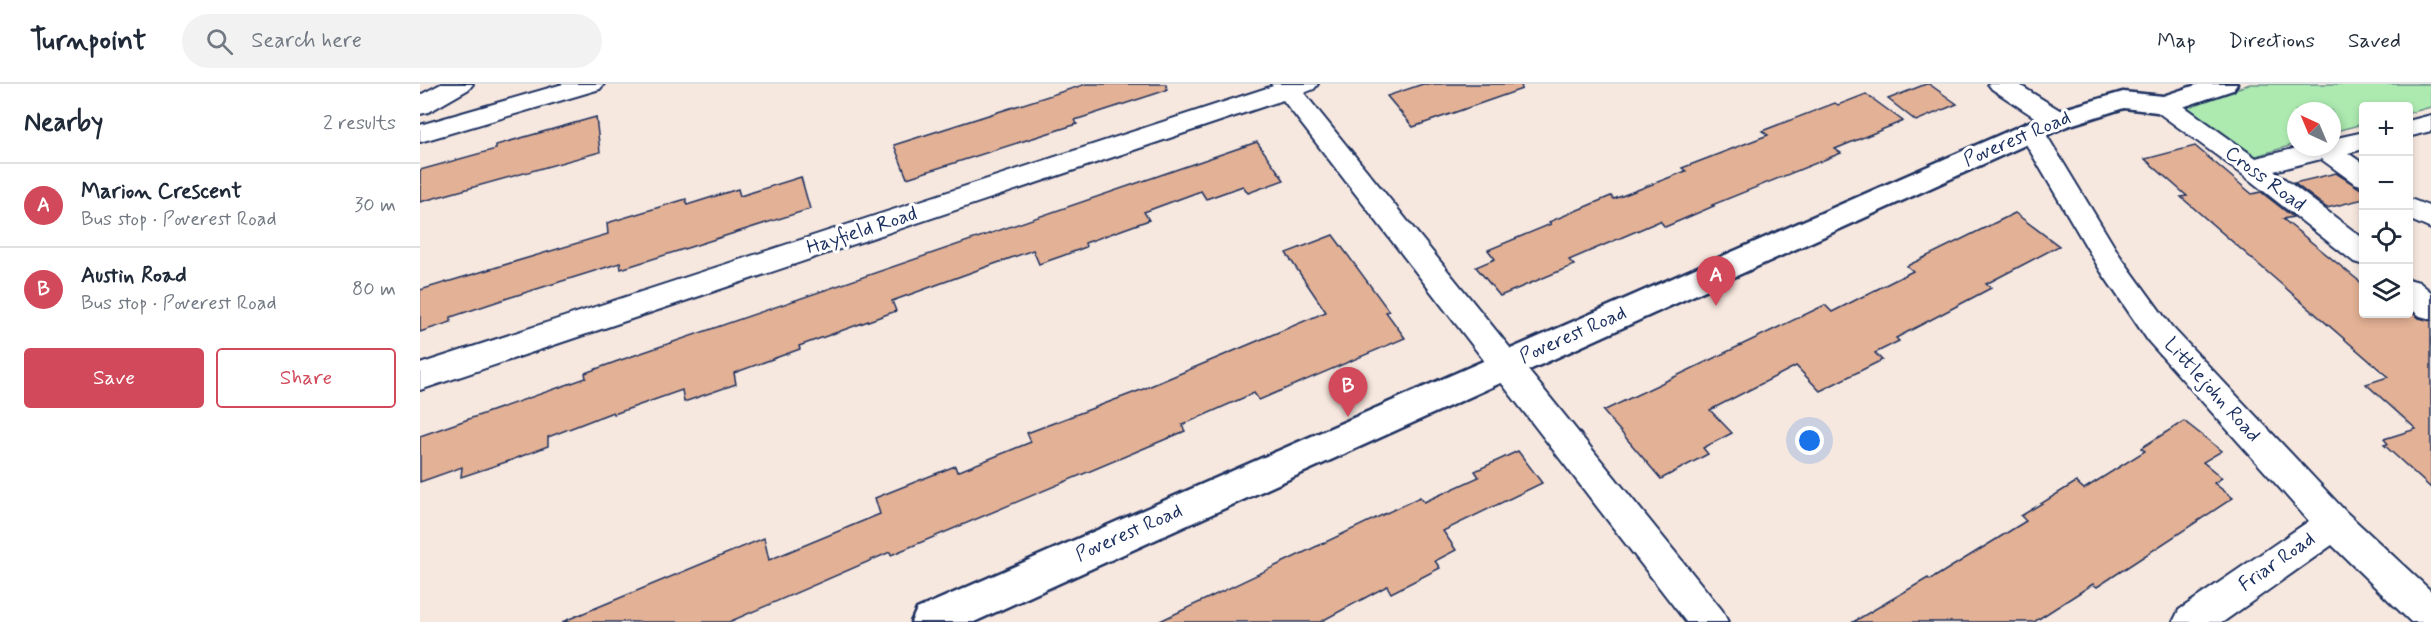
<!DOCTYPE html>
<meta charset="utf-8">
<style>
:root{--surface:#fff;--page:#f2f2f3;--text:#1f2937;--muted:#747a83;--line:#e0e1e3;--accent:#d1495b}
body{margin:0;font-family:Mynerve,sans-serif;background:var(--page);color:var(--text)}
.controls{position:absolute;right:18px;top:18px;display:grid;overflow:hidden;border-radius:6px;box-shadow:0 3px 9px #0003}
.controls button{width:54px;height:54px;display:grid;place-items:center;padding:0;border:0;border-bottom:2px solid var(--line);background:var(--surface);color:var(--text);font:30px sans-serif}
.compass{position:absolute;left:1867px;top:18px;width:54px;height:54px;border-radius:50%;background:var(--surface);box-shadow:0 3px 9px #0003;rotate:316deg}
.you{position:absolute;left:1390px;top:357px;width:21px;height:21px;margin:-15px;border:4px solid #fff;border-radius:50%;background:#1a73e8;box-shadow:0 0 0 9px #1a73e833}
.badge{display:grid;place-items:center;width:39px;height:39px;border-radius:50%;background:var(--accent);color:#fff;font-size:20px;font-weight:700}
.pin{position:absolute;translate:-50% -50px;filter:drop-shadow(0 2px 3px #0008)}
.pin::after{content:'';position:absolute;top:32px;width:21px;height:18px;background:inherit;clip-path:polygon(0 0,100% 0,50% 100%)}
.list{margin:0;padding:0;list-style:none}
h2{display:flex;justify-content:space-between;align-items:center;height:78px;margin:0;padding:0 24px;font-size:26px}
h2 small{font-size:20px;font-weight:400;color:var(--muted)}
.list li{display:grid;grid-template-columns:39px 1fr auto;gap:18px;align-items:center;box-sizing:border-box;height:84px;padding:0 24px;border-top:2px solid var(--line)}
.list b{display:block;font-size:22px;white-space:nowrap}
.list p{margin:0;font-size:20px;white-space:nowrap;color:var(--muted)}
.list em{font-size:20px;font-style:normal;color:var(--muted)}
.actions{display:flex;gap:12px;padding:18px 24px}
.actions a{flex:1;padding:14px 0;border:2px solid var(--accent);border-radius:6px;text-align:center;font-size:21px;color:var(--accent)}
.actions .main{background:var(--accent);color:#fff}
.icon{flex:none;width:33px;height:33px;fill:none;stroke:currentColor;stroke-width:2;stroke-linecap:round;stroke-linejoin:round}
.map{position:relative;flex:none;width:2011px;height:538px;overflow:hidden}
header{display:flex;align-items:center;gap:36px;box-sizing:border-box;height:84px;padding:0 30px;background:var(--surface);border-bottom:2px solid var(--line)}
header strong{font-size:28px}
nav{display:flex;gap:33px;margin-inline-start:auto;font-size:21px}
.search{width:420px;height:54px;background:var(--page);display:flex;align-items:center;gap:15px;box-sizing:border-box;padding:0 21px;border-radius:33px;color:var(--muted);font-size:22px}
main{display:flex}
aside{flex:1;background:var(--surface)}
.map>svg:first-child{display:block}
</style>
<header>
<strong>Turnpoint</strong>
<div class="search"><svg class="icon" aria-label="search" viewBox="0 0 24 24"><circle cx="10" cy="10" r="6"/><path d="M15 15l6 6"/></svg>Search here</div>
<nav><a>Map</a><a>Directions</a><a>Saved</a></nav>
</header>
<main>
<aside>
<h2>Nearby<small>2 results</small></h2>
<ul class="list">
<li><span class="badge">A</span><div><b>Marion Crescent</b><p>Bus stop · Poverest Road</p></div><em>30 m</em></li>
<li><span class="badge">B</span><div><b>Austin Road</b><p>Bus stop · Poverest Road</p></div><em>80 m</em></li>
</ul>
<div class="actions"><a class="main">Save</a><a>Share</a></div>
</aside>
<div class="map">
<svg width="2011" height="538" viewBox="0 0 2011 538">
<rect width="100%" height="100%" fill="#f7e8df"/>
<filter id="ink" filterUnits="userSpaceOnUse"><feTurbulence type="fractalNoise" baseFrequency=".0167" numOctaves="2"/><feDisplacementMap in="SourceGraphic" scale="12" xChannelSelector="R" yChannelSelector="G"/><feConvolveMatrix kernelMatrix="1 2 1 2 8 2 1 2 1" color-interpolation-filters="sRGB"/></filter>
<g filter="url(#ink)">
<!-- green -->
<path fill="#adeab0" stroke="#648c87" stroke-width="1.5" d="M1830,0H2011V23L1989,29L1988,22H1944L1943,40L1912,48V27H1876V60L1836,72L1766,22Z"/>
<!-- building -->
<g fill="#e3b195" stroke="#1b2f5e" stroke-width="1.5">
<path d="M666,0H746L747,6L655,36L657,40L487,94L474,61Z"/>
<path d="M1003,0H1101L1102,5L993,43L967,12Z"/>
<path d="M1506,0H1509L1537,20L1496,37L1468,15Z"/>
<path d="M1446,10L1483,37L1415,65L1421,69L1292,121L1294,122L1245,143L1240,137L1149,176L1154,181L1080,212L1056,183L1075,175L1068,166L1131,140L1129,138L1191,112L1194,115L1266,87L1262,84L1348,51L1342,47L1415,19L1418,21Z"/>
<path d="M176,33L180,68L0,118V86L76,65V61Z"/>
<path d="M837,58L864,96L828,109L823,102L786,115L781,107L724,128L729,136L665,159L666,163L642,172L619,180L613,166L472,217L476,227L379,262L380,265L314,289L316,300L264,318L262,306L194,330L193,328L128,353V362L89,377L41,393L42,383L0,398V352L166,294L165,289L195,278Z"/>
<path d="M1775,62L1832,110L1841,108L1873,133L1863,135L1944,201V230H1989V226L1999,234L2011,237V404L1964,361L1968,360L1964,355L1996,345L1946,300L1968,293L1761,113L1767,112L1725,75Z"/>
<path d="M1916,89L1944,107V115L1907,124L1874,99Z"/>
<path d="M381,93L390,125L201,185L200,179L88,214L31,233V238L0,248V206L188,150L187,139L266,115L267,121L318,105L320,112Z"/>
<path d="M1595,129L1639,162L1566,200L1571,204L1476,254L1479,257L1455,269L1462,276L1400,307L1376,282L1290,326L1312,349L1283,364L1288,370L1241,395L1183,327L1405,221L1412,228L1493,187L1487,182Z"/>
<path d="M913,151L969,227L966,228L985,254L839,316L834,309L762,341L765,347L471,471L470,468L309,538H142L344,454L349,476L460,430L455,414L535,382L537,388L611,358L607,349L721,306L906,228L866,169Z"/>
<path d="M1764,337L1802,367L1783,378L1802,394L1794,399L1813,414L1677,503L1673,500L1614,538H1433L1508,494L1510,496L1606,437L1601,432L1656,398L1664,405L1725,367L1721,364Z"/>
<path d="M1098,367L1122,399L1023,447L1036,466L1015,477L1020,484L971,509L967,502L900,538H738L1000,413L1004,418L1059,393L1055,387Z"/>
</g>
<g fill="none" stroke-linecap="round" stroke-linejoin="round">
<defs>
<g id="minor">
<path d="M21,0H53L49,5L9,28L0,30V11Z"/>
<path d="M143,0H184L180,5L0,58V41Z"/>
<path d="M851,0H898L894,5L884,9L1302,526L1308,538H1266L863,16L0,306V280L853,2Z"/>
<path d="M1568,0H1598L1646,30L1650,36L1646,42L1637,44L1628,42L1572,5Z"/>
<path d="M1745,13L1754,15L1836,74L1881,63H1912V55L1944,48V65L1928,69L1944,80V102L1934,99L1901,75L1854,87L1944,155V181L1934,178L1822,90L1736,27L1732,21L1736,15Z"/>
<path d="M2011,31V47L1988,53V37Z"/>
<path d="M1612,40L1621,42L1700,172L1751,242L1927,429L2011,507V538H1991L1912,461L1803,538H1753L1759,526L1889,437L1729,258L1680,186L1599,48L1603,42Z"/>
<path d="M1988,114L2011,123V145L1988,135Z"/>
<path d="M1988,195L1999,198L2011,208V235L2000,232L1988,223Z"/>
</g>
<path id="tertiary" d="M1779,0H1817L1813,6L1745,29L1704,24L1647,42L554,538H491L497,525L1627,30L1703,8L1743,12Z"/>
</defs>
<!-- minor casing -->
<use href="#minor" stroke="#1b2f5e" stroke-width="4"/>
<!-- tertiary casing -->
<use href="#tertiary" stroke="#1b2f5e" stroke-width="5"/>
<!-- minor -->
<use href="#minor" fill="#fff" fill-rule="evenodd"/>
<!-- tertiary -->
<use href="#tertiary" fill="#fff" fill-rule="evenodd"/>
</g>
</g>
<g text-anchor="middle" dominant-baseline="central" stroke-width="6" stroke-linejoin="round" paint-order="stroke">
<!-- street labels -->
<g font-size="20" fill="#1b2f5e" stroke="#fff">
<text transform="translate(1597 55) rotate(-23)">Poverest Road</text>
<text transform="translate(1845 95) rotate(37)">Cross Road</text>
<text transform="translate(442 147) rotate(-18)">Hayfield Road</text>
<text transform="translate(1153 251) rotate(-24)">Poverest Road</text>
<text transform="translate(1792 306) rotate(48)">Littlejohn Road</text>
<text transform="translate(709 449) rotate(-24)">Poverest Road</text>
<text transform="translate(1857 478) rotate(-35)">Friar Road</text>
</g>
</g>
</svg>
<div class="controls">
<button>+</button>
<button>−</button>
<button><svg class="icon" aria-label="locate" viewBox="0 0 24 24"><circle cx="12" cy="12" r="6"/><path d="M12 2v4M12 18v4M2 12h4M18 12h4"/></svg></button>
<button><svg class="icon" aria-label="layers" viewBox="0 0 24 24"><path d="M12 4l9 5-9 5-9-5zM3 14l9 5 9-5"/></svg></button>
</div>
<svg class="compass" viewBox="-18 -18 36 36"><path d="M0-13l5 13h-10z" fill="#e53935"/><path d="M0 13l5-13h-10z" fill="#747a83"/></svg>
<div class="you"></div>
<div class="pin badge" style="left:1296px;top:222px">A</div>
<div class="pin badge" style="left:928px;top:333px">B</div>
</div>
</main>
